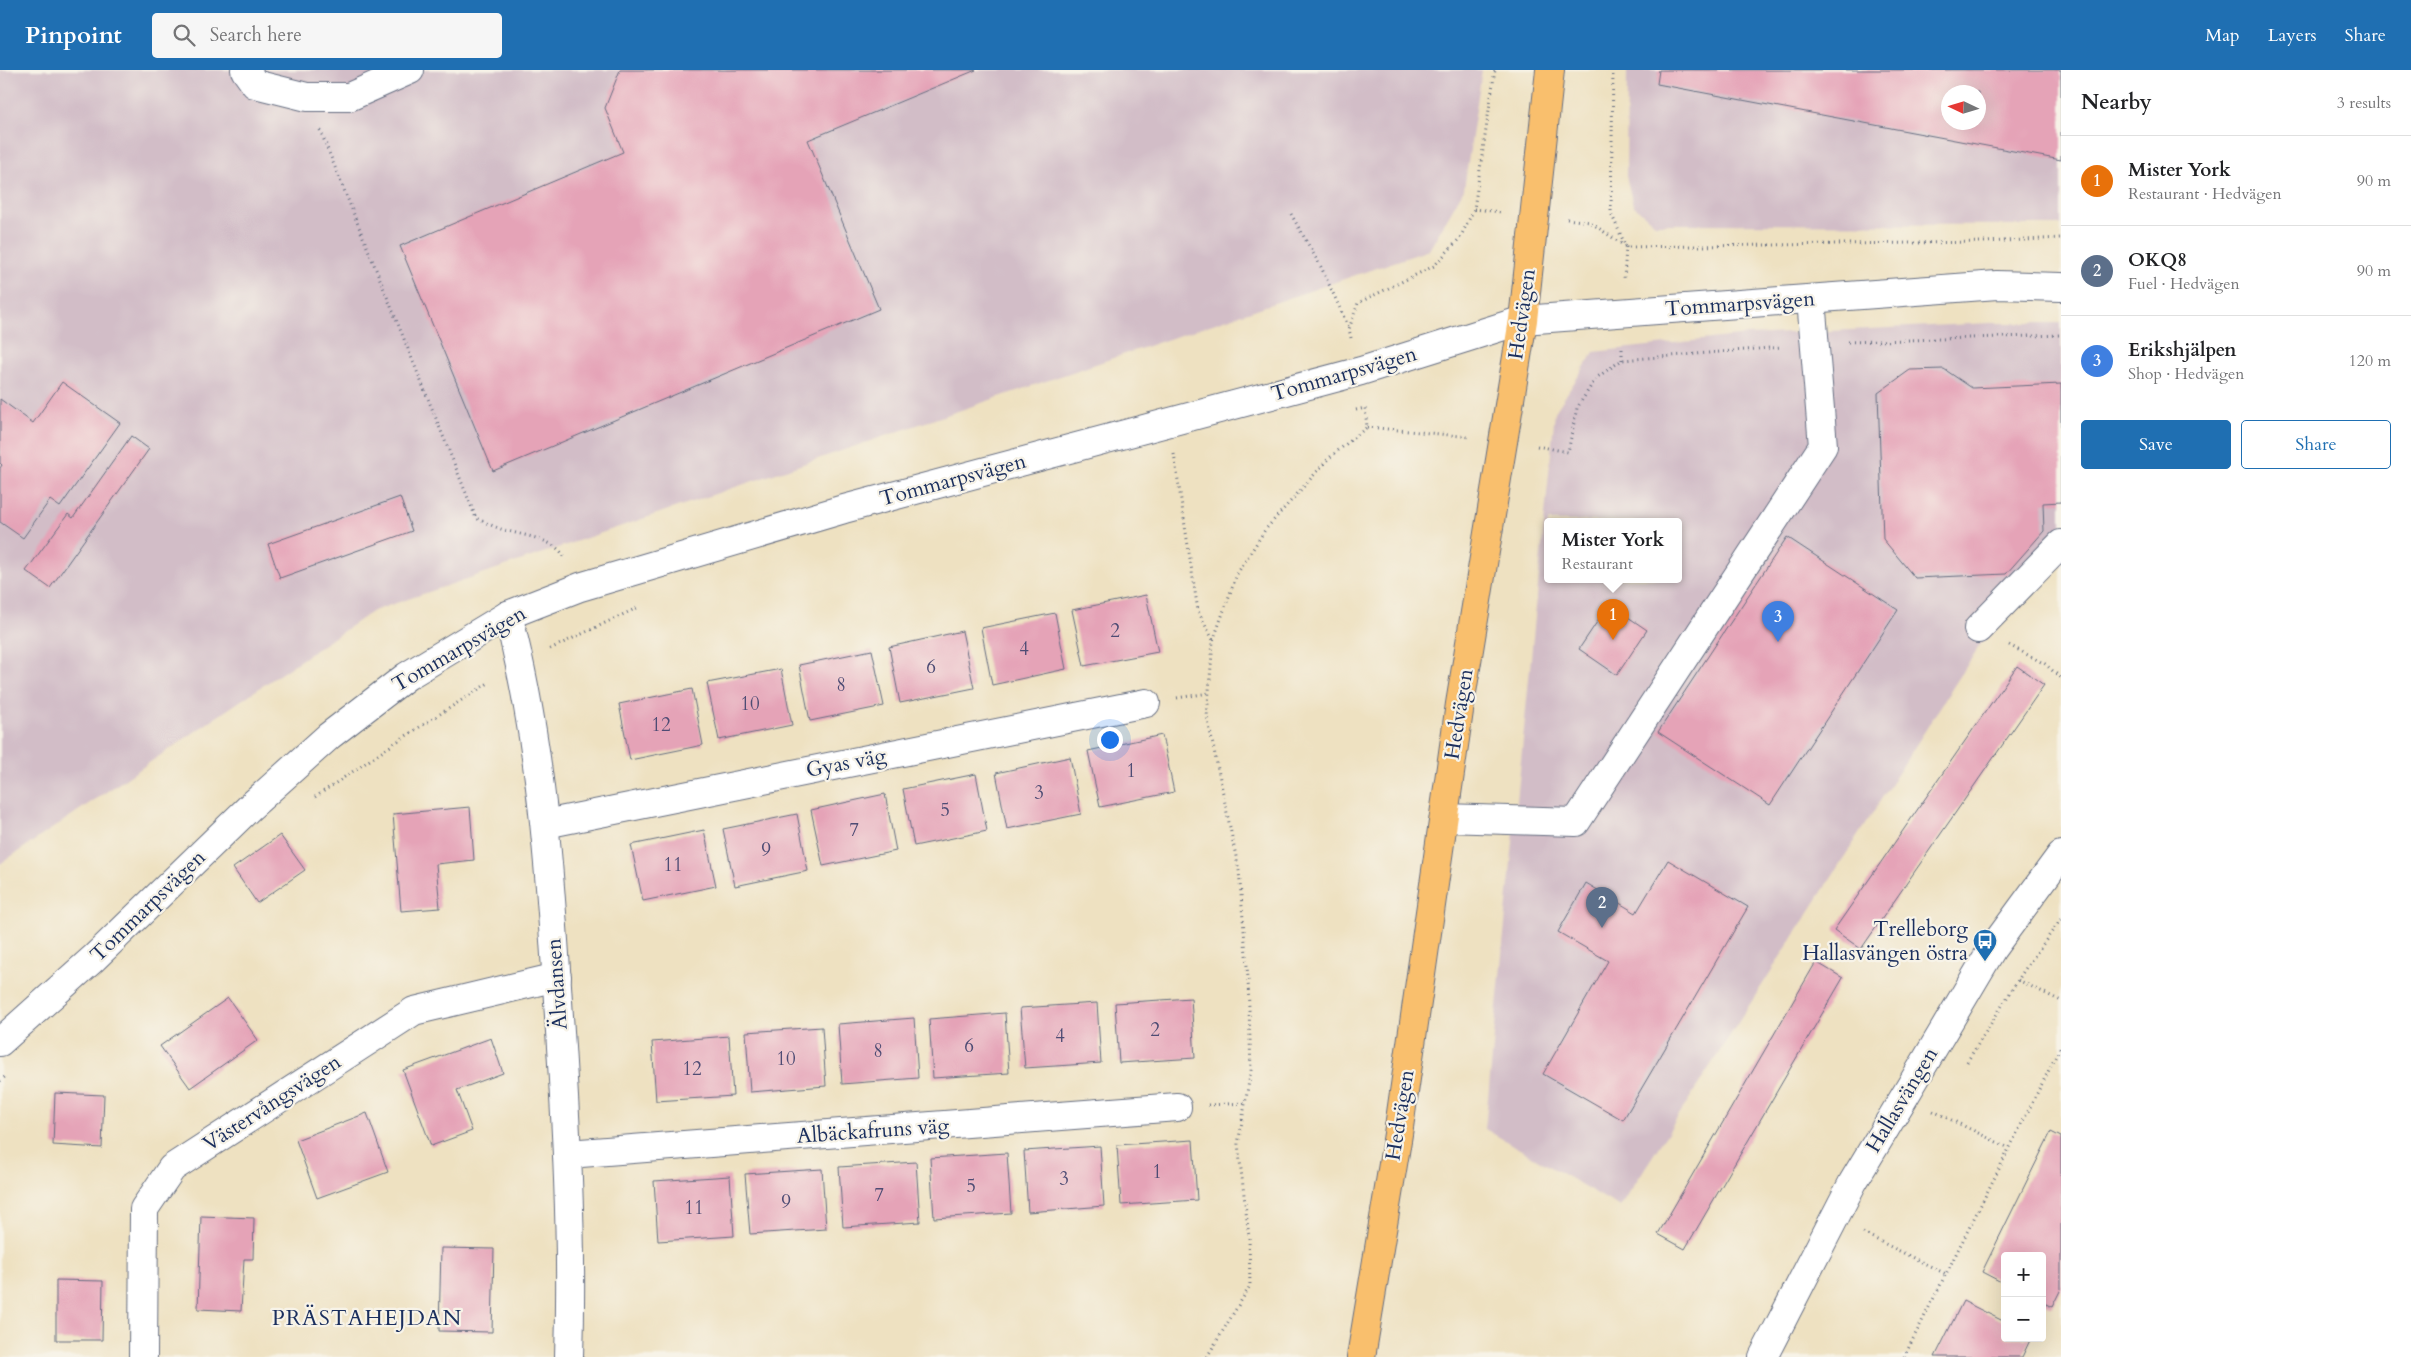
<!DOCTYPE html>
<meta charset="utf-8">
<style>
:root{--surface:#fff;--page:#f6f6f6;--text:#202124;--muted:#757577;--line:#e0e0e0;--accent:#1f6fb2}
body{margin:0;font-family:Cardo,serif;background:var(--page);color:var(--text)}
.controls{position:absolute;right:15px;bottom:15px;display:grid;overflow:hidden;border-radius:5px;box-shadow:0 5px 20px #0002}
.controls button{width:45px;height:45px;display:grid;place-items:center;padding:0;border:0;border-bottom:1px solid var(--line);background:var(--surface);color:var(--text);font:25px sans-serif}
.compass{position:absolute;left:1941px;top:15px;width:45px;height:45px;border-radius:50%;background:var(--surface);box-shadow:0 5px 20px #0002;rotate:274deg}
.you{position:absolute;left:1109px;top:669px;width:18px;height:18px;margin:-12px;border:4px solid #fff;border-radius:50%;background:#1a73e8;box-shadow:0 0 0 8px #1a73e833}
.badge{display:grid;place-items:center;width:32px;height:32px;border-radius:50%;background:var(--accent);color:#fff;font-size:16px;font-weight:700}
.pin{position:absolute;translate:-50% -41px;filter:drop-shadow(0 1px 2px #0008)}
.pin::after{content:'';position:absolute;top:26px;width:18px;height:15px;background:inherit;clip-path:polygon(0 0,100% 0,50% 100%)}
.popup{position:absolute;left:1544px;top:448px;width:138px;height:65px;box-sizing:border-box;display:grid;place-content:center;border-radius:5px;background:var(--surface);filter:drop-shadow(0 1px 4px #0005);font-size:16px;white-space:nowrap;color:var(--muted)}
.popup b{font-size:19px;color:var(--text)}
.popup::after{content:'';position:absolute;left:50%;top:100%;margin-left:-10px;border:10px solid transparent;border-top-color:var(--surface)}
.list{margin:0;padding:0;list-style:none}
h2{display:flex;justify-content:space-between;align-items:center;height:65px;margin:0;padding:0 20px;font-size:21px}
h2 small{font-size:16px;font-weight:400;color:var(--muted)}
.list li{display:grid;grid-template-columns:32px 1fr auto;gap:15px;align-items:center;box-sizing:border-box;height:90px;padding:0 20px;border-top:1px solid var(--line)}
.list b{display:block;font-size:19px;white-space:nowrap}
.list p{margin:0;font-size:16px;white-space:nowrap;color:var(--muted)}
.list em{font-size:16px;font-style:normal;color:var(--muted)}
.actions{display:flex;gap:10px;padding:15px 20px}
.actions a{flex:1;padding:11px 0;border:1px solid var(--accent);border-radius:5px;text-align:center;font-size:18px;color:var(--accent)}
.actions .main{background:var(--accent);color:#fff}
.icon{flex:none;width:28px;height:28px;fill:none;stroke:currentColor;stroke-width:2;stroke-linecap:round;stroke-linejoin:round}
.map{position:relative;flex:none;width:2061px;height:1287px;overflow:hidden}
header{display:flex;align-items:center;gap:30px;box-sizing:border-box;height:70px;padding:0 25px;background:var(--accent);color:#fff}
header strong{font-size:24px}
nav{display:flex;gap:28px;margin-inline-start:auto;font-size:18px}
.search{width:350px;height:45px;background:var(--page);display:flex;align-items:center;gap:12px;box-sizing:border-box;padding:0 18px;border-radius:5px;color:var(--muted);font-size:19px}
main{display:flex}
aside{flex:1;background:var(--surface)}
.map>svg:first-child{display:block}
</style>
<header>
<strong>Pinpoint</strong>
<div class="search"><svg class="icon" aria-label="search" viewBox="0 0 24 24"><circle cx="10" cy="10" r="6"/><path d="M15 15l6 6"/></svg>Search here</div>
<nav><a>Map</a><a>Layers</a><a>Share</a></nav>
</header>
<main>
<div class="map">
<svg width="2061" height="1287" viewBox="0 0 2061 1287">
<rect width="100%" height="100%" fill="#f7f3e8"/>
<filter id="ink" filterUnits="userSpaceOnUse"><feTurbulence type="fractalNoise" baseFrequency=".02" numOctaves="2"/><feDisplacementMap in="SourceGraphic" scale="10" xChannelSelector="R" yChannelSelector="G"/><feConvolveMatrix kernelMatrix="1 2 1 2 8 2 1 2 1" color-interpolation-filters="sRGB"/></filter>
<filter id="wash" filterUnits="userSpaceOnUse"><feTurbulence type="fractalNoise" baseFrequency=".0096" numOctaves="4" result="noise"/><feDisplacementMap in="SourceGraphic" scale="20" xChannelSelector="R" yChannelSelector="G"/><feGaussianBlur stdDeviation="1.12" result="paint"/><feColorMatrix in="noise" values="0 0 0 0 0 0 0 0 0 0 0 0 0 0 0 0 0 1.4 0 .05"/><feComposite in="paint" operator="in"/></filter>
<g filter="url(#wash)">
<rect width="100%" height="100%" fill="#eee1c1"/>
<!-- industrial -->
<g fill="#d2bdc7" fill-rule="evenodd">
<path d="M0,0H1482L1464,119L1429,180L373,541L0,794Z"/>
<path d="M1627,0H2061V155L1655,154L1633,135L1626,106ZM1948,22H1978V52H1948Z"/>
<path d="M1990,253H2061V495L1980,575L1620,1137L1485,1059L1555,342L1594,282L1747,265ZM1548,451H1678V509H1548Z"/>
</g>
<g id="blocks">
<!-- building -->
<g fill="#e5a3b7" fill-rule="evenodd">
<path d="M620,0H976L808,70L879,239L493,401L400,176L623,82L605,38Z"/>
<path d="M1659,0H2061V90L1657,14ZM1948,22H1978V52H1948Z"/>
<path d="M1944,299L1972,318L2061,314V432L2043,433L2044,461L2006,504L1915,508L1883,469L1878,323L1910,300Z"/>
<path d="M62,312L120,353L60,437L50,430L23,468L0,452V398L2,395L0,393V329L33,353Z"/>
<path d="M131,366L149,379L50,518L26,501L68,444L73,448Z"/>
<path d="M400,427L412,461L280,508L268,474Z"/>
<path d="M1787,467L1898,540L1770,735L1658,662Z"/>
<path d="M1146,525L1158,582L1084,596L1072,540Z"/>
<path d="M1609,534L1647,560L1617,605L1579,579Z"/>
<path d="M1055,543L1066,599L992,615L981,558Z"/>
<path d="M962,561L974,618L900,633L889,577Z"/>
<path d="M872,580L884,636L810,651L799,595Z"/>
<path d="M2017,596L2044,615L1861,879L1834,860Z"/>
<path d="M781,599L792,655L719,670L707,613Z"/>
<path d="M692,619L703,675L630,690L619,634Z"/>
<path d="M1162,665L1174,722L1100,737L1088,681Z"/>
<path d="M1070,687L1081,744L1007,759L996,703Z"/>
<path d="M976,704L987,761L914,776L903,719Z"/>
<path d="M885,724L896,781L823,796L811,740Z"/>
<path d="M470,737L474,790L436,794L440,838L401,841L393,744Z"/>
<path d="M797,744L808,801L735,816L723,759Z"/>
<path d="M704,760L716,816L643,831L631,775Z"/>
<path d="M280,765L305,800L257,833L233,798Z"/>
<path d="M1668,790L1748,837L1623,1050L1543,1004L1608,891L1558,862L1586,813L1636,843Z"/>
<path d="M1816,892L1843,908L1685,1179L1658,1164Z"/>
<path d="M228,928L258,970L190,1018L160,976Z"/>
<path d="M1191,928L1195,988L1119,993L1115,933Z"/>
<path d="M1097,933L1101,993L1025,998L1020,938Z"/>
<path d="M1005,943L1009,1003L933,1008L929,949Z"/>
<path d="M914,948L918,1008L842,1014L838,954Z"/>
<path d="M822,957L826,1016L750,1022L746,962Z"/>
<path d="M729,966L733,1026L656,1031L652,972Z"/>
<path d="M491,968L503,1003L457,1020L472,1061L431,1076L403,1000Z"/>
<path d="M55,1023L104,1025L102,1078L53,1075Z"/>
<path d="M367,1043L388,1102L317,1128L296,1070Z"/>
<path d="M2051,1062L2061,1067V1219L2052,1237L2042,1232V1186H2005V1214L1982,1202Z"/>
<path d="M1193,1070L1197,1130L1121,1135L1117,1075Z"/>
<path d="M1100,1076L1104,1136L1028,1142L1024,1081Z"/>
<path d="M1007,1083L1011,1143L934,1148L930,1088Z"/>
<path d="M916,1092L920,1152L843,1157L839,1097Z"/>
<path d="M822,1099L826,1159L750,1164L745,1104Z"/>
<path d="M730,1106L734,1166L658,1171L654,1111Z"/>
<path d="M201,1146L254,1148L253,1189H244L241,1241L198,1239Z"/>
<path d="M441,1178L494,1179L492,1262L439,1261Z"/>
<path d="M56,1210L103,1211L102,1270H56Z"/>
<path d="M1963,1231L2005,1252V1268H2031L2022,1287H1935Z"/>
</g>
</g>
</g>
<g filter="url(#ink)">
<use href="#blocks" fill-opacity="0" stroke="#656d81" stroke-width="1"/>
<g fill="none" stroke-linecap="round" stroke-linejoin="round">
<defs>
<g id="minor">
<path d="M245,0L255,14L307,27H349L410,0"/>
<path d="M508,545C541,671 550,802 558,931C566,1050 573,1168 569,1287"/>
<path d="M1978,559L2061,474"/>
<path d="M1444,748L1576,752L1823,376L1811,229"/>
<path d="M545,754L1146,633"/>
<path d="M0,972L94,888L250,737L329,666L407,606L508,545L580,517L844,439L1361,301L1523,250L1997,215L2061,217"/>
<path d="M568,1084L1177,1037"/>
<path d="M143,1287L144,1139L172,1098L414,941L557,907"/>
<path d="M1763,1287L1853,1112L1906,1024L1992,879L2061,785"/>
</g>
<path id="major" d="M1361,1287L1398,1064L1460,634L1523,250L1550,0"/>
</defs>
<!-- minor casing -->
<use href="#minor" stroke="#656d81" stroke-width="30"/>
<!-- major casing -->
<use href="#major" stroke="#656d81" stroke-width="30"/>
<!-- path -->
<g stroke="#656d81" stroke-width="3" stroke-dasharray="1 4" stroke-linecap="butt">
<path d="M1613,0L1611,143L1626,177L1624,209"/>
<path d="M320,60L476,448C484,452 493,456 501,459C522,466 554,467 565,488"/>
<path d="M1474,139L1501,142"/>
<path d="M1291,144L1321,197L1349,258"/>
<path d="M1567,149L1590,152L1626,177L1985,172L2061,168"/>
<path d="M1351,268L1349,259L1358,233L1434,196L1460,168L1474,139L1495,0"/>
<path d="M1848,272L2061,265"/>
<path d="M1622,290V275"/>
<path d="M1356,340L1365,338"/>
<path d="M1367,357L1471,367"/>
<path d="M1537,376L1568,382L1577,338L1596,308L1622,290L1782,277"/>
<path d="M1174,384L1198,541L1213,570"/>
<path d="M2009,575L2045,594L2061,608"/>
<path d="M550,579L639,537"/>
<path d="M1177,628L1209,623"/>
<path d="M315,727L398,671L490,612"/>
<path d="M2018,910L2061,931"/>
<path d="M1967,992L2023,902L2061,849"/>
<path d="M0,1011L7,1005"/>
<path d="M1208,1035L1245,1033"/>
<path d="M1933,1041L2009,1078"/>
<path d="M1863,1163L1946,1204"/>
<path d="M1207,1287L1250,1216L1249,1167L1238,1074L1251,1000L1248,908L1239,801L1207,646L1213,571L1237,504L1265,460L1329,388L1367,357L1365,338"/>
<path d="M1904,1287L2061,976"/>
</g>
<!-- minor -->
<use href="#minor" stroke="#fff" stroke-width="28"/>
<!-- major -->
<use href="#major" stroke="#f9bf6d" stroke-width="28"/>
</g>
</g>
<!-- icons -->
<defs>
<symbol id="bus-pin" viewBox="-11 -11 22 30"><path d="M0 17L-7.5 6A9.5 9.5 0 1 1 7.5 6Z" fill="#1f6fb2" stroke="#f7f3e8"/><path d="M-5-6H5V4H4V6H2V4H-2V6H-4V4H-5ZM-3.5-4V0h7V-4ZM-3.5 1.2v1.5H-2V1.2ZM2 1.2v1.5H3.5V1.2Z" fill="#fff"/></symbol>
</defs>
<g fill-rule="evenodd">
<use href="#bus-pin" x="1971" y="857" width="28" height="38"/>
</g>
<g text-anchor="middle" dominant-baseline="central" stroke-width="4.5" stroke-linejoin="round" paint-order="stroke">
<!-- number labels -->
<g font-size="19" fill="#4e4c74">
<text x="1115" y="561">2</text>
<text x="1024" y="579">4</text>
<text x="931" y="597">6</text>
<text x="841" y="615">8</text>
<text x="750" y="634">10</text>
<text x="661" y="655">12</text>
<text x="1131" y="701">1</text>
<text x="1039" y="723">3</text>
<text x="945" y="740">5</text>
<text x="854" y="760">7</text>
<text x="766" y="780">9</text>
<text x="673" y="795">11</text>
<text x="1155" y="960">2</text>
<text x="1060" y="966">4</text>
<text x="969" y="976">6</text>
<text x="878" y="981">8</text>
<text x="786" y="989">10</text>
<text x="692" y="999">12</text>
<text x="1157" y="1102">1</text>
<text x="1064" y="1109">3</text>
<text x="971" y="1116">5</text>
<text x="879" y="1125">7</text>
<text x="786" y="1132">9</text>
<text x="694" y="1138">11</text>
</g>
<!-- street labels -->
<g font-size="21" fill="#1b2f5e" stroke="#f7f3e8">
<text transform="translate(1740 234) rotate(-4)">Tommarpsvägen</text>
<text transform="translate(1522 244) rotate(-82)">Hedvägen</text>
<text transform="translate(1344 304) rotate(-16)">Tommarpsvägen</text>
<text transform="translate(953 410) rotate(-15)">Tommarpsvägen</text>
<text transform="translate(459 579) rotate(-30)">Tommarpsvägen</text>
<text transform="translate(1459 644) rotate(-81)">Hedvägen</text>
<text transform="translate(846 693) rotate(-11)">Gyas väg</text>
<text transform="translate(148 836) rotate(-44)">Tommarpsvägen</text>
<text transform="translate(557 914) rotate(-94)">Älvdansen</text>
<text transform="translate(1902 1030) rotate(-59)">Hallasvängen</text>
<text transform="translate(272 1033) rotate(-33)">Västervångsvägen</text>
<text transform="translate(1400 1045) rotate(-81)">Hedvägen</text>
<text transform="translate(873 1061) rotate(-4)">Albäckafruns väg</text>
</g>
<!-- poi labels -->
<g font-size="21" fill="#1b2f5e" stroke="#f7f3e8" text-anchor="end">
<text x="1968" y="859">Trelleborg<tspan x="1968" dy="24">Hallasvängen östra</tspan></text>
</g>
<!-- neighbourhood labels -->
<g font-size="22" letter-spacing="1" fill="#1b2f5e" stroke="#f7f3e8">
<text x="367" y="1248">PRÄSTAHEJDAN</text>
</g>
</g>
</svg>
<div class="controls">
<button>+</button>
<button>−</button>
</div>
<svg class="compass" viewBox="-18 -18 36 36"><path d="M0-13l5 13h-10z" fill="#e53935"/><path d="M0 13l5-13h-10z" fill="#757577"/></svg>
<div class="you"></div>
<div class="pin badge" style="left:1613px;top:570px;background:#e8710a">1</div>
<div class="popup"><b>Mister York</b>Restaurant</div>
<div class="pin badge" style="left:1602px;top:858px;background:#5c6f8a">2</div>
<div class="pin badge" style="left:1778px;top:572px;background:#3f7fe0">3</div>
</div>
<aside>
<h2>Nearby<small>3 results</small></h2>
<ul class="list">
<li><span class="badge" style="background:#e8710a">1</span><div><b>Mister York</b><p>Restaurant · Hedvägen</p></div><em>90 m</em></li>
<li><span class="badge" style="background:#5c6f8a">2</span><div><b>OKQ8</b><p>Fuel · Hedvägen</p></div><em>90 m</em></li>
<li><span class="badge" style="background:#3f7fe0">3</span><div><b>Erikshjälpen</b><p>Shop · Hedvägen</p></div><em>120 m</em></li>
</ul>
<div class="actions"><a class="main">Save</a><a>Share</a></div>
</aside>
</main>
